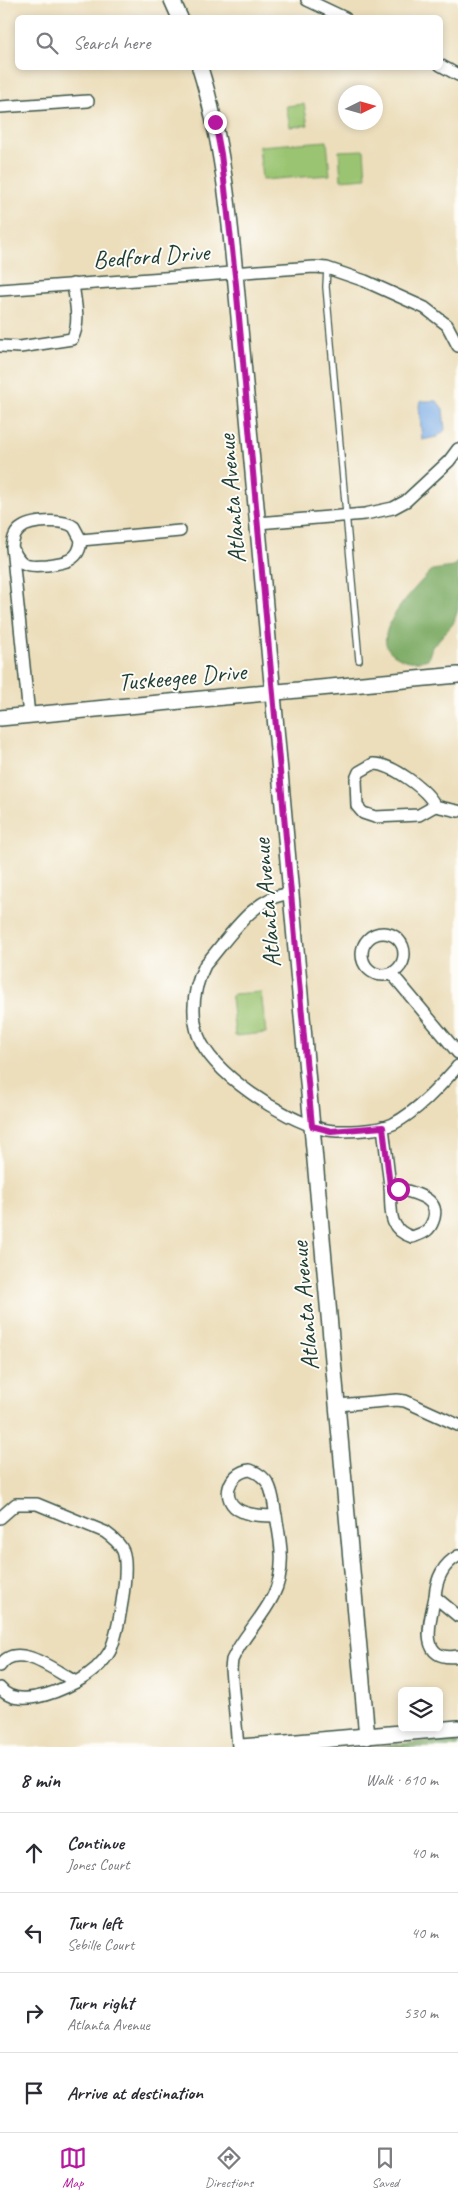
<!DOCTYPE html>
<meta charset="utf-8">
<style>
:root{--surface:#fff;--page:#f2f2f3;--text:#2b2b33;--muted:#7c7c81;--line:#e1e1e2;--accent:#b5179e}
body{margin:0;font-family:Caveat,sans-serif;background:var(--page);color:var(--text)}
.controls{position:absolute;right:15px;bottom:15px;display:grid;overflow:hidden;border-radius:8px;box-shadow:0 2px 8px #0003}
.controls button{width:45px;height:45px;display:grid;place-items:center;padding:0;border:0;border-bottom:1px solid var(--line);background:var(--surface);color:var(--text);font:25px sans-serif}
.compass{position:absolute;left:338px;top:85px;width:45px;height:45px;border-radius:50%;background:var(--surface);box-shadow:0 2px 8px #0003;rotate:85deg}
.stop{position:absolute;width:15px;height:15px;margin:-11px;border:4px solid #b5179e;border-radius:50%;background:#fff}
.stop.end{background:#b5179e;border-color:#fff;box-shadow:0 1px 5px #0008}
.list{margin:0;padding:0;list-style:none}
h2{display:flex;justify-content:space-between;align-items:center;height:65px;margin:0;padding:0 20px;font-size:21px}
h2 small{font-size:16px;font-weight:400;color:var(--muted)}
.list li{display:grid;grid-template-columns:32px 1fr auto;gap:15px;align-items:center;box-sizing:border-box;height:80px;padding:0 20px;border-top:1px solid var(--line)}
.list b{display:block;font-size:19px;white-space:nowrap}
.list p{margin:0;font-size:16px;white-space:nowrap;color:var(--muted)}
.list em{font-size:16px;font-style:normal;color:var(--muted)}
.icon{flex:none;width:28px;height:28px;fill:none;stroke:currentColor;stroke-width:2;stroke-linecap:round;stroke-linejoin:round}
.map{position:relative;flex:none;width:458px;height:1747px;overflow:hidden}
.search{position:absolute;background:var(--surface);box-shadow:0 2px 8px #0003;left:15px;right:15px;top:15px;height:55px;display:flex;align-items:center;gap:12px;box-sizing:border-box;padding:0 18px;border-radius:8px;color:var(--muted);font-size:19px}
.sheet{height:385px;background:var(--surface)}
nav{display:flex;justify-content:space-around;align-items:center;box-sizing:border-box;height:70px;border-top:1px solid var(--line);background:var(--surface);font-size:14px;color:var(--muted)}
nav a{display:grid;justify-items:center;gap:2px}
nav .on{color:var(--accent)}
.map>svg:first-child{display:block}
</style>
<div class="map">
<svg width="458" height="1747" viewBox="0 0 458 1747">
<rect width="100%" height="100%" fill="#fdfcf7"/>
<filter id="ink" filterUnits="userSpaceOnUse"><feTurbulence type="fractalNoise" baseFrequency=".02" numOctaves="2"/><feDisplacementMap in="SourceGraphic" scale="10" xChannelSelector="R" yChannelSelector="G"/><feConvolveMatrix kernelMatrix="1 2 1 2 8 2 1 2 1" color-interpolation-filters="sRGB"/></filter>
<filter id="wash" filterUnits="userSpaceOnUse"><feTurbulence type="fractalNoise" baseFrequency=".0096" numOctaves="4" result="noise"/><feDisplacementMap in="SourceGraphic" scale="20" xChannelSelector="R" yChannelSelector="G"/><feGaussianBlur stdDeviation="1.12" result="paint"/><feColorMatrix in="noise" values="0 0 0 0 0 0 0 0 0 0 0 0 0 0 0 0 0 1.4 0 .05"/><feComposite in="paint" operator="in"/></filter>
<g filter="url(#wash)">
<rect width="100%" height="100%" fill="#ecdebb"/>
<!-- green -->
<g fill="#9ac471" stroke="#5c8052">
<path d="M304,104L308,125L290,127L286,106Z"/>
<path d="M327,141L330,175L262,180L259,146Z"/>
<path d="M364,150L366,178L341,180L339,151Z"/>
<path d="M261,992L266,1033L235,1036L231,997L234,994Z"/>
</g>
<!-- forest -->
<g fill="#7baa63" stroke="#4d744c">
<path d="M458,562V610L453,624L432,647L428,659C416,663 406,662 395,655C364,637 418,585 432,570L453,567Z"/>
<path d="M458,1739V1747H366Z"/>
</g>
<!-- water -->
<path fill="#7aace6" stroke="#4c748d" d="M421,401H437L443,409L445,430L437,437L422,440L419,405Z"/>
</g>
<g filter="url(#ink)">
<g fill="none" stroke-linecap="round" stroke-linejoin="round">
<defs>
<path id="service" d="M327,268L326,287L359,660"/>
<g id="minor">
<path d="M307,0L345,18"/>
<path d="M440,65L458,75"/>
<path d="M0,107L88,101"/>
<path d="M0,290L314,267L327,268L365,281L425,308L447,325L458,346"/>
<path d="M0,346L20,347L72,339C81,323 75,301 73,284"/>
<path d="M258,523L365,514L393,508L406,501L449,461L458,449"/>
<path d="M81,540L180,531"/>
<path d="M12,547C15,553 17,559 23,563C30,567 39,565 47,565C64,563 80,561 81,540L74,527C64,519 30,520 20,529C14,534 13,540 12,547L29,716"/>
<path d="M373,764C391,763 428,790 435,806L419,815L375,817L363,813L357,806L356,779L359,772Z"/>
<path d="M435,806L458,811"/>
<path d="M290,894C254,895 228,939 205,965C194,987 190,1010 198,1035C212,1074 283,1119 322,1129C338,1133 378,1131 393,1124C418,1111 440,1086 458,1066"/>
<circle cx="383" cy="954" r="21"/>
<path d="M392,974L458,1053"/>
<path d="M383,1127L390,1186"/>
<path d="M390,1186C406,1192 443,1195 433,1221C429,1232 423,1233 412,1237C386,1229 392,1209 390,1186Z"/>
<path d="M338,1405L397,1400L405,1401L458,1425"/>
<path d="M250,1470C273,1478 272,1495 276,1516C265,1516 251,1516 241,1511C219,1501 228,1472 250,1470Z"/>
<path d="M0,1518L16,1504H37L105,1532C112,1537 120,1543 123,1551C130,1569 118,1634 110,1651C102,1665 89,1675 76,1682"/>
<path d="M435,1597C436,1580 442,1565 458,1556"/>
<path d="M458,1616L435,1597C430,1620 417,1663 458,1656"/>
<path d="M0,1666C17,1639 56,1672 76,1682C56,1693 16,1709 0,1688"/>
<path d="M238,1747L231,1669L232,1660C242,1637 262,1619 273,1596C286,1570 281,1543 276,1516"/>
</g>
<g id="tertiary">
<path d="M172,0L180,18"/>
<path d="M200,68C222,138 229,211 236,284L367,1737"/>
<path d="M0,718L458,675"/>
<path d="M241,1747L458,1728"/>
</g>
</defs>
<!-- service casing -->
<use href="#service" stroke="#3e5548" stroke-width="8"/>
<!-- minor casing -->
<use href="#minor" stroke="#3e5548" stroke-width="14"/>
<!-- tertiary casing -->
<use href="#tertiary" stroke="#3e5548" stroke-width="18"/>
<!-- service -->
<use href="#service" stroke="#fff" stroke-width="5.5"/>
<!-- minor -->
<use href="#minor" stroke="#fff" stroke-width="11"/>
<!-- tertiary -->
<use href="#tertiary" stroke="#fff" stroke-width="15"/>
</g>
</g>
<g fill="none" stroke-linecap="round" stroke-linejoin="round" filter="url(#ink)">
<!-- route -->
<path stroke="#b5179e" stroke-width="6" d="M215,122L221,154L236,284L312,1126L331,1131L383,1127L390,1186L398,1189"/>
</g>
<g text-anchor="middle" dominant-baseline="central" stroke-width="4" stroke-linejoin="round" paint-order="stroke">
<!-- street labels -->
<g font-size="25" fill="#1f3d34" stroke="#fdfcf7">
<text transform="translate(151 256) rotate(-4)">Bedford Drive</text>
<text transform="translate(232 499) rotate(-95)">Atlanta Avenue</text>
<text transform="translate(182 677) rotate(-5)">Tuskeegee Drive</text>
<text transform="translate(267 903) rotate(-95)">Atlanta Avenue</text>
<text transform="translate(305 1306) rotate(-95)">Atlanta Avenue</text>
</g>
</g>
</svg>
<div class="controls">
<button><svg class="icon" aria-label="layers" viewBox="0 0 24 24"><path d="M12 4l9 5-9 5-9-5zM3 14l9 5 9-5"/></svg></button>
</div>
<svg class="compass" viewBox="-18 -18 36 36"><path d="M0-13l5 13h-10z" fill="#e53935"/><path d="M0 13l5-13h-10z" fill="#7c7c81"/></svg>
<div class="stop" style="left:398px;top:1189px"></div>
<div class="stop end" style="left:215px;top:122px"></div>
<div class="search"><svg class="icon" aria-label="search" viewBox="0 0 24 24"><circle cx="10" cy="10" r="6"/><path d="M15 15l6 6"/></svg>Search here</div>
</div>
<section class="sheet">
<h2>8 min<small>Walk · 610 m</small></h2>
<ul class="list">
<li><svg class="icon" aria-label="ahead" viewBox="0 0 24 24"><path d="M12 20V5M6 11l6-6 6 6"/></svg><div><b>Continue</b><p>Jones Court</p></div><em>40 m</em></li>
<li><svg class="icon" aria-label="left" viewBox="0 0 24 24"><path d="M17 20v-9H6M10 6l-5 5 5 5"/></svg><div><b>Turn left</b><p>Sebille Court</p></div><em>40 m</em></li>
<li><svg class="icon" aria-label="right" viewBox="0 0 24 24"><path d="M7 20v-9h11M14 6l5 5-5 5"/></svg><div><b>Turn right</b><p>Atlanta Avenue</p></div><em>530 m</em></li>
<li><svg class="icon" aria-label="arrive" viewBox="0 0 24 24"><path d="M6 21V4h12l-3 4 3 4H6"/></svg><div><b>Arrive at destination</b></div></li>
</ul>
</section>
<nav>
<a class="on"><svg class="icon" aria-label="map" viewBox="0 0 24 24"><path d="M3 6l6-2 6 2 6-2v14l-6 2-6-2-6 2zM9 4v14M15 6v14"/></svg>Map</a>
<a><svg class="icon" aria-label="directions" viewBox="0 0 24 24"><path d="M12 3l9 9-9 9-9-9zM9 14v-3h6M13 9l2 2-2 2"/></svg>Directions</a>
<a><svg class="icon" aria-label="saved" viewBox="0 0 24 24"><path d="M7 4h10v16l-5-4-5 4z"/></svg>Saved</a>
</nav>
